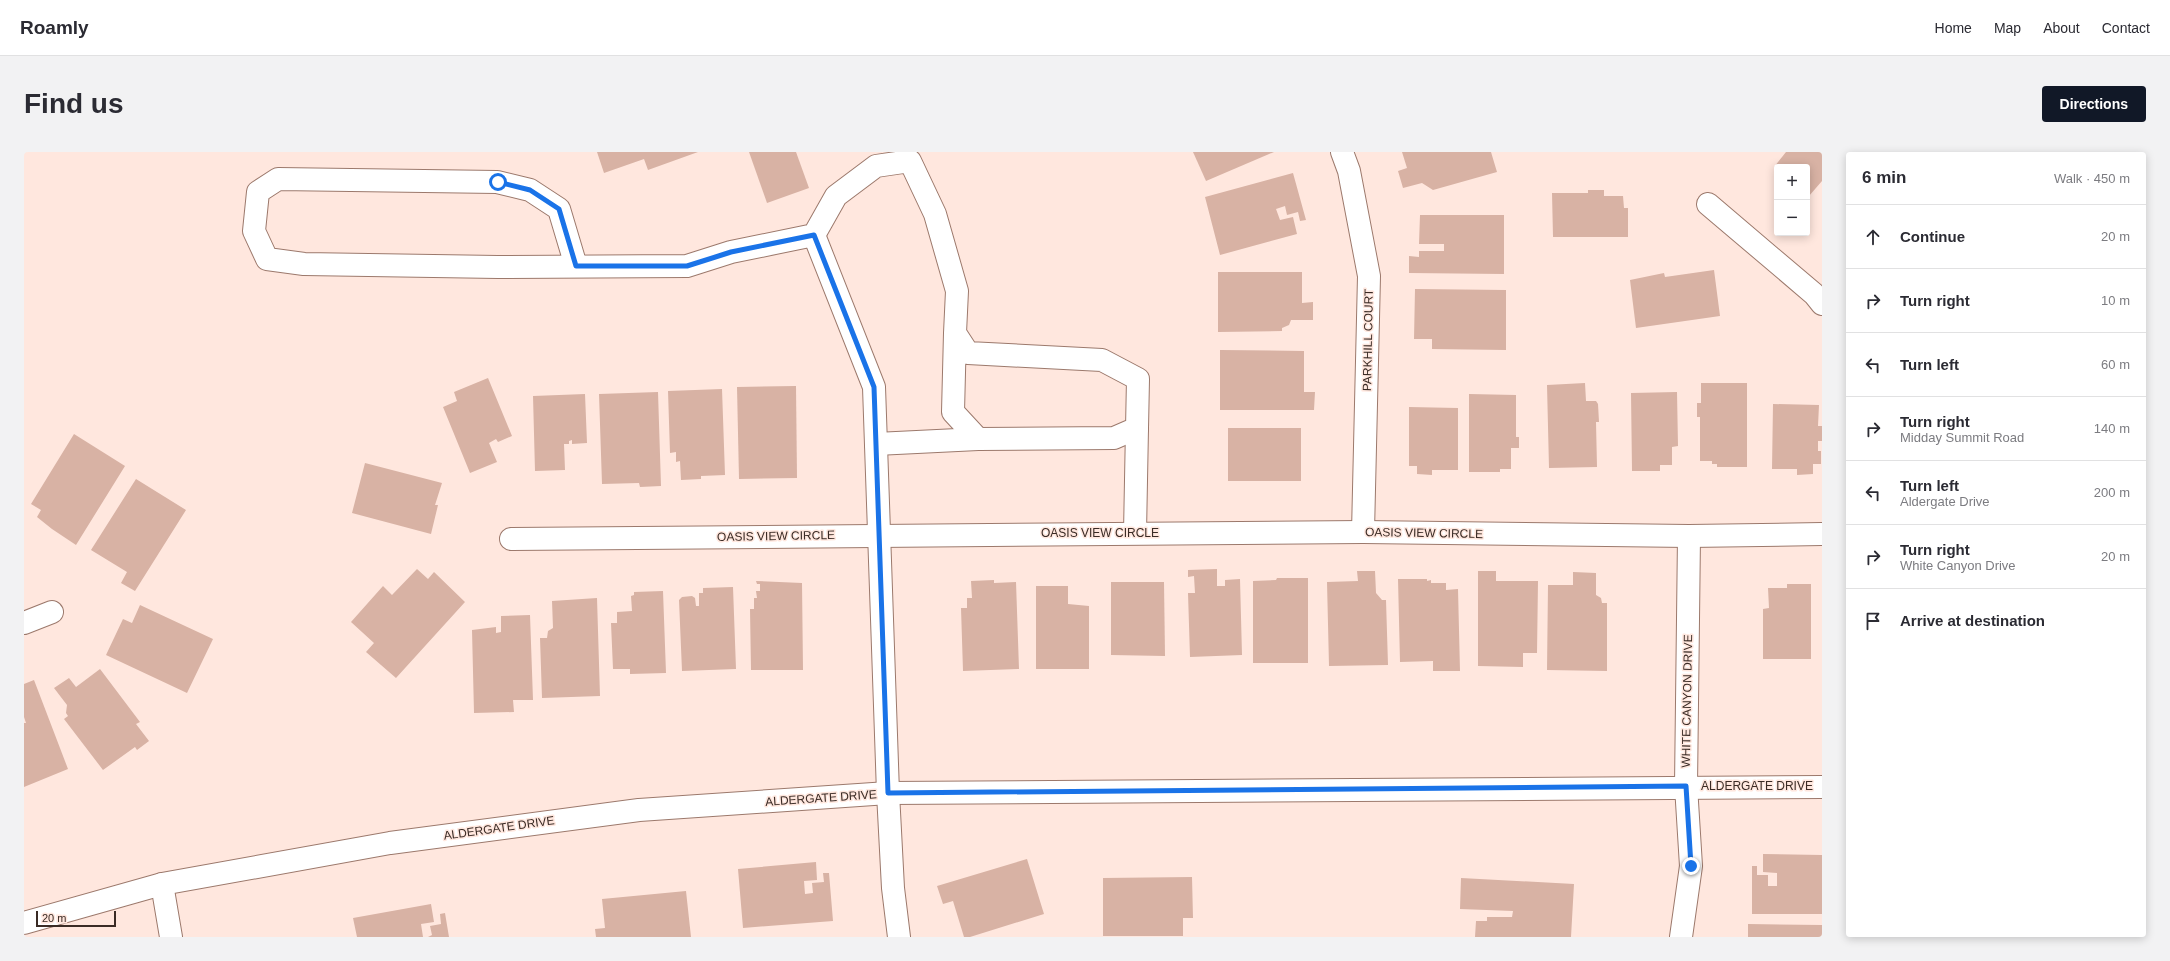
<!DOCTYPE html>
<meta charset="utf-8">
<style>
:root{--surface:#fff;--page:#f2f2f3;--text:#2b2b33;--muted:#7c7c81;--line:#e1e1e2;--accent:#111827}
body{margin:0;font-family:Helvetica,sans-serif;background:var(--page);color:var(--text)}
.controls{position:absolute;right:12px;top:12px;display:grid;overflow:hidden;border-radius:4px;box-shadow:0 2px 10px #0003}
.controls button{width:36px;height:36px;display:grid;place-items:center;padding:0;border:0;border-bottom:1px solid var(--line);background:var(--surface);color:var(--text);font:20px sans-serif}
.scale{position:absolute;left:12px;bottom:10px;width:80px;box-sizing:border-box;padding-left:4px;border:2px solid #3a2b25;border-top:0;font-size:11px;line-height:14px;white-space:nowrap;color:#3a2b25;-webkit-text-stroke:3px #ffe7de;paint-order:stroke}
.stop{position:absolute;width:12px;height:12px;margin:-9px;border:3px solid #1a73e8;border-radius:50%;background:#fff}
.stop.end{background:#1a73e8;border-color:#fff;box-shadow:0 1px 4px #0008}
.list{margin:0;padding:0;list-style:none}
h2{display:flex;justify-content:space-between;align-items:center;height:52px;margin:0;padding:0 16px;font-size:17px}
h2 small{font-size:13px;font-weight:400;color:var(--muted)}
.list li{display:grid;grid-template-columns:26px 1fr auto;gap:12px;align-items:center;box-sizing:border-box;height:64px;padding:0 16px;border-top:1px solid var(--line)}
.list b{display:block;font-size:15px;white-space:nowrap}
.list p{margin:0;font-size:13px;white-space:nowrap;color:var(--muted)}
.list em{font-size:13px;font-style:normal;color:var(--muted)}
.icon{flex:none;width:22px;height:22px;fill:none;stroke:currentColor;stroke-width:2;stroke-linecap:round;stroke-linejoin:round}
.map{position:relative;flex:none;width:1798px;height:785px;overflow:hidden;border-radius:4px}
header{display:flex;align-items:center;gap:24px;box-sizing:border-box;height:56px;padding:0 20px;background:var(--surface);border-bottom:1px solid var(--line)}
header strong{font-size:19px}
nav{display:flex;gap:22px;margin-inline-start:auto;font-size:14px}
.intro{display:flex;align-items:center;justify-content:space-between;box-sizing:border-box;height:96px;padding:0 24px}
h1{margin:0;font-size:28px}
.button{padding:10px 18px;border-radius:4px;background:var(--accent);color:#fff;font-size:14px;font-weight:700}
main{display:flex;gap:24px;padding:0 24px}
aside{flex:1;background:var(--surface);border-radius:4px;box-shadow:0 2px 10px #0003}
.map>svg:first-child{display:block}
</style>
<header>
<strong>Roamly</strong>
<nav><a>Home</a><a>Map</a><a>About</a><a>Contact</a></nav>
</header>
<div class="intro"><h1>Find us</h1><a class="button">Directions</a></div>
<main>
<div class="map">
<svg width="1798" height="785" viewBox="0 0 1798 785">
<rect width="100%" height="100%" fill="#ffe7de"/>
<!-- building -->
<g fill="#d8b2a4">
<path d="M573,0H674L624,18L620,7L580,21Z"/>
<path d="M725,0H772L785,36L743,51Z"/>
<path d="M1169,0H1250L1182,29Z"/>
<path d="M1378,0H1467L1473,20L1409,38L1398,31L1379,36L1374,19L1383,16Z"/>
<path d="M1762,0H1798V29L1785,44L1783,43V15H1753V18L1750,15Z"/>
<path d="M1269,21L1282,68L1276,69L1274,60L1263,63L1261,54L1252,57L1256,68L1269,65L1273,82L1196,103L1181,45Z"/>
<path d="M1564,38H1580V44H1599L1600,56H1604V85H1529L1528,41H1564Z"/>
<path d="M1396,63H1480V122L1385,121V104L1395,105V99H1420V92H1395Z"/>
<path d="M1690,118L1696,164L1612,176L1606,128L1640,121L1641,125Z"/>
<path d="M1194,120H1278V151L1289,150V168H1267L1265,173L1258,176V179L1194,180Z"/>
<path d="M1391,137L1482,138V198L1408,197V187H1390Z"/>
<path d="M1196,198L1280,199V240H1291L1290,258H1196Z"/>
<path d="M464,226L488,284L474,290L472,287L465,291L473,310L446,321L419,255L433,249L430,240Z"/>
<path d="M1561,231L1562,249H1572L1574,252L1575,270H1572L1573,315L1525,316L1523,233Z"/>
<path d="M1677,231H1723V315H1693V312H1688V309H1676V265H1673V251H1677Z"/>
<path d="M772,234L773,326L715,327L713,235Z"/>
<path d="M698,237L701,323L677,324V327L657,328L656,309L652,310V300L646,301L644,239Z"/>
<path d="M634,240L637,334L616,335L615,331L578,332L575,242Z"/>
<path d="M1653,240L1654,294L1648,295V313H1636V319H1608L1607,241Z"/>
<path d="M561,242L563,291L548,292V288L545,289V292H540L541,318L511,319L509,244Z"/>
<path d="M1445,242L1492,243V285H1495V296H1487V317H1476V320H1445Z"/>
<path d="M1749,252L1795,253L1794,274H1798V289H1794V299H1797V312H1789V322L1773,323V317H1748Z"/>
<path d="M1385,255L1434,256V318H1408V323L1393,322V314H1385Z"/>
<rect x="1204" y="276" width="73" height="53"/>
<path d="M50,282L101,314L52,393L28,377L13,365L17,358L7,352Z"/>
<path d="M341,311L418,331L411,353H414L407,382L328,361Z"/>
<path d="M112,327L162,358L111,439L97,431L103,420L67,398Z"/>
<path d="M393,417L404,427L410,420L441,450L372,526L342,500L350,491L327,470L359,434L368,443Z"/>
<path d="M1193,417V434H1201V428L1216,427L1218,503L1166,505L1164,441H1171L1170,424L1164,425V418Z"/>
<path d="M1333,419H1351L1352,441L1358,448H1362L1364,513L1305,514L1303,430L1334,429Z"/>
<path d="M1454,419H1472V429H1514L1513,501H1499V515L1454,514Z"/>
<path d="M1549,420L1572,421V443L1577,446L1578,451H1583V519L1523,518L1524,433H1549Z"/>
<path d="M1253,426H1284V511H1229V429L1252,428Z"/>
<path d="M1374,427H1403V429L1407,428V431H1422V438L1434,437L1436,519H1409V509L1376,510Z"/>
<path d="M970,428V431L992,430L995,517L939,519L937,456H943V446H948L947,429Z"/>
<path d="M732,429L778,431L779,518H727L726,457H730V446H733L732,439H736V432H733Z"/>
<path d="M1087,430H1140L1141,504L1087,503Z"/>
<path d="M1763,432H1787V507H1739V457L1745,456L1744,436H1763Z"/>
<path d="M1012,434H1044V452L1065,454V517H1012Z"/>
<path d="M709,435L712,517L658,519L655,448L658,445L668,444L671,446L672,454H675V441H679V436Z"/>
<path d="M639,439L642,521L606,522V517H589L587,471H593V460L608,459L607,444L610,443V440Z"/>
<path d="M573,446L576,544L518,546L516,486H523L524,479L529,476L528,449Z"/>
<path d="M116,453L189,487L163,541L82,503L99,467L108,471Z"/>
<path d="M506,463L509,548H489L490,560L450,561L448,478L472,475V481L477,480V464Z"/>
<path d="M76,517L116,570L112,572L125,589L113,598L111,595L79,618L40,567L44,564L42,561L43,553L30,536L45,526L52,535Z"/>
<path d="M10,528L44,617L0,635V571H2L0,565V532Z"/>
<path d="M1739,702L1798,703V762H1728V714H1733V723H1744V734H1753V721L1739,720Z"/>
<path d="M1003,707L1020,762L946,785H940L929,749L919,752L913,734Z"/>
<path d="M792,710L793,728L780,729L781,742L789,741L788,731L800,730L799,721H805L809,769L719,776L714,717Z"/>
<path d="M1168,725L1169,766H1159V784H1079V726Z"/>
<path d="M1437,726L1550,732L1547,785H1451L1452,769H1463V765H1488L1489,759L1436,757Z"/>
<path d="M662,739L667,785H572L571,777L581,776L578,747Z"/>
<path d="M407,752L410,770L397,772L399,785H333L329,766Z"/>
<path d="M421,761L425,785H404L408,783L406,774L417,772L416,762Z"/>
<path d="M1724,772L1798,773V785H1724Z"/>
</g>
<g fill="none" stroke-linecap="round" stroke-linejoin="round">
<defs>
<g id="minor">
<path d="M1318,0L1325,19L1345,124L1339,380"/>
<path d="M1684,52L1790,142L1798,152"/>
<path d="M790,83L850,235L864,641L869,736L875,785"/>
<path d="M552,114L535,57L506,38L473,30L254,27L234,40L230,79L243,107L280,112L474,115L663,114L707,100L790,83L812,44L852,14L886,9L911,62L933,139L931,181L944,201L1078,208L1114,227L1113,276L1090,286L954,287L929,260L931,181"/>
<path d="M852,292L954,287"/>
<path d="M1111,381L1113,276"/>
<path d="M487,387L1339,380L1665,384L1798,382"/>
<path d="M0,471L28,460"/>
<path d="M138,732L147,785"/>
<path d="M0,771L138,732L366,691L615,658L864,641L1798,635"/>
<path d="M1657,785L1667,714L1662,634L1665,384"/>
</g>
</defs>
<!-- minor casing -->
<use href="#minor" stroke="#9c796c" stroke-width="24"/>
<!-- minor -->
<use href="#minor" stroke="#fff" stroke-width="22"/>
</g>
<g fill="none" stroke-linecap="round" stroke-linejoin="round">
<!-- route -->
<path stroke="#1a73e8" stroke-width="5" d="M474,30L506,38L535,57L552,114H663L707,100L790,83L850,235L864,641L1662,634L1667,714"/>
</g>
<g text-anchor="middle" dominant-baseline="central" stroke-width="3" stroke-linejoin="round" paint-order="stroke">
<!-- street labels -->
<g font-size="12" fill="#3a2b25" stroke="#ffe7de">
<text transform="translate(1344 188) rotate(-89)">PARKHILL COURT</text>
<text x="1076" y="381">OASIS VIEW CIRCLE</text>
<text transform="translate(1400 381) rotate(1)">OASIS VIEW CIRCLE</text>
<text transform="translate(752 384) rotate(-1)">OASIS VIEW CIRCLE</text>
<text transform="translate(1663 549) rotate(-89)">WHITE CANYON DRIVE</text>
<text x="1733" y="634">ALDERGATE DRIVE</text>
<text transform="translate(797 646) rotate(-4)">ALDERGATE DRIVE</text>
<text transform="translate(475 676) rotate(-8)">ALDERGATE DRIVE</text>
</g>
</g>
</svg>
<div class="controls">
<button>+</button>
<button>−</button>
</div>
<div class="scale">20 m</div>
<div class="stop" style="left:474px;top:30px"></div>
<div class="stop end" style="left:1667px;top:714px"></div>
</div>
<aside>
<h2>6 min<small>Walk · 450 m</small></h2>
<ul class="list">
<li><svg class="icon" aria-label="ahead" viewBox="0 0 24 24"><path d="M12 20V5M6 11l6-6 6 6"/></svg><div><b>Continue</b></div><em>20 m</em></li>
<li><svg class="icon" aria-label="right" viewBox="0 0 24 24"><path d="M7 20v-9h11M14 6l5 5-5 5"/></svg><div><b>Turn right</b></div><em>10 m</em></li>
<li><svg class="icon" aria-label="left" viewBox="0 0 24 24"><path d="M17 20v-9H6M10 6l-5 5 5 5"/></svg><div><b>Turn left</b></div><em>60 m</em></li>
<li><svg class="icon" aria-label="right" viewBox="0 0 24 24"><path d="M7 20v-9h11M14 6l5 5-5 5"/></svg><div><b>Turn right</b><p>Midday Summit Road</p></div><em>140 m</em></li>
<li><svg class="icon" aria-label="left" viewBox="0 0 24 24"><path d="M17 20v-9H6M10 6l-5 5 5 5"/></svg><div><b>Turn left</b><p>Aldergate Drive</p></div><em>200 m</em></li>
<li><svg class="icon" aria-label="right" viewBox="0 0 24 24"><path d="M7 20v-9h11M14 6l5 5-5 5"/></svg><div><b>Turn right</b><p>White Canyon Drive</p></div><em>20 m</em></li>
<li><svg class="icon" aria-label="arrive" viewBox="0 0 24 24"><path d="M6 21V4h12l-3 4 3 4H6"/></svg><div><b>Arrive at destination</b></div></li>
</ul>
</aside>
</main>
